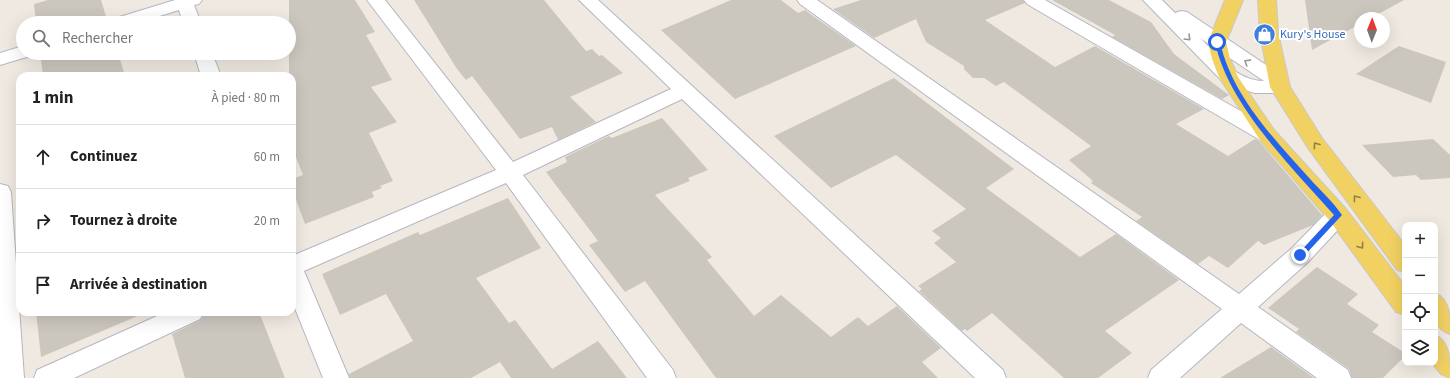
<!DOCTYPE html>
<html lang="fr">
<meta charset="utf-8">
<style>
:root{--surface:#fff;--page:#f2f2f2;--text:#222;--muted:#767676;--line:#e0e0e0}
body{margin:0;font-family:"Source Sans 3",sans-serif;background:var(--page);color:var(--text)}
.controls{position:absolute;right:12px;bottom:12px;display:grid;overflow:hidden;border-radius:8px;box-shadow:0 4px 16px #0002}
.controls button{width:36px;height:36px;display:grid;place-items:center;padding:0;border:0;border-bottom:1px solid var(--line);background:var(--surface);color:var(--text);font:20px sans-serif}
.compass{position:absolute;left:1354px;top:12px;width:36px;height:36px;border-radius:50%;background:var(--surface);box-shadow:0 4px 16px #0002;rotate:1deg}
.stop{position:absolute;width:12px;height:12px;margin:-9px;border:3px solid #2563eb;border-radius:50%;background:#fff}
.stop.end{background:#2563eb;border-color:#fff;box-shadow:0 1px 4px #0008}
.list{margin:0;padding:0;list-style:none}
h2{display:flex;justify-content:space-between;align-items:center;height:52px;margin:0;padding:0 16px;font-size:17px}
h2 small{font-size:13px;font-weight:400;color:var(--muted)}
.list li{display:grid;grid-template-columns:26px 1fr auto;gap:12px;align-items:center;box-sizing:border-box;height:64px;padding:0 16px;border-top:1px solid var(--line)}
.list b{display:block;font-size:15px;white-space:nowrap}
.list em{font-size:13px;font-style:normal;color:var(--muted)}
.icon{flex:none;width:22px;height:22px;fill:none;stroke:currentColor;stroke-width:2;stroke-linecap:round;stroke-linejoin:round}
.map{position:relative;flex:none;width:1450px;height:378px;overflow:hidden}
.search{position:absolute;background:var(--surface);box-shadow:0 4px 16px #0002;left:16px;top:16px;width:280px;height:44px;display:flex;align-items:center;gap:10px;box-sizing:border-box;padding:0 14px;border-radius:22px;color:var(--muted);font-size:15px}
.panel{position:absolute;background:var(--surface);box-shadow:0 4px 16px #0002;left:16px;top:72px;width:280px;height:244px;border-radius:12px}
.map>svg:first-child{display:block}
</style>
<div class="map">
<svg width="1450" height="378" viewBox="0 0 1450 378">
<rect width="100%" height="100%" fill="#efe9e1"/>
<!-- building -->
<g fill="#cbc7bf">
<path d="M48,0H101L108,23H36L34,4Z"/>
<path d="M289,0H355L375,32L366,35L392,80L371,87L397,122L369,133L393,181L380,186L382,188L372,192L374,197L305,224L292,189V179L303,175L292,147V76H289Z"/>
<path d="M414,0H544L586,51L592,49L599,56L602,55L623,73L570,97L596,122L558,140L552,127L520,139L472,76L466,80L457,69Z"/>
<path d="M731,0H781L798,13L805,10L813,16L856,46L735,99L661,30Z"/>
<path d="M861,0H1023L1025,3L985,20L1055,67L1095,46L1204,109L1176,124L1228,156L1255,139L1259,141L1322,215L1313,225L1264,245L1258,241L1228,268L1209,256L1198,264L1136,221L1142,217L1091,183L1093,181L1069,160L1091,146L1004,82L996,86L984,78H973L964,69V66L926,42L916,19L874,38L833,9Z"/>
<path d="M1052,0H1109L1151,22L1174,54L1229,95L1222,99L1112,37L1115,35Z"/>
<path d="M1305,0H1404L1371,18H1360V24L1312,50Z"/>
<path d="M1399,46L1446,62L1431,103L1356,74Z"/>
<path d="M40,53H118L125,76H43Z"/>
<path d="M894,78L1014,169L986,188L1080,257L1116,234L1179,280L1105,331L1132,353L1098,378H1064L992,313L967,331L965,329L962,331L919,291L922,289L918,286L956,262L934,243L941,238L932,231L966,209L896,155L831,188L774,136Z"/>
<path d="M662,118L708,170L688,178L690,181L655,195L712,257L707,260L754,316L781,295L831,337L858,317L868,326L897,306L941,348L922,362L938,378H716L645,281L625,292L589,245L598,241L546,172L567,162L565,157L609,136L612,138Z"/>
<path d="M1433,139L1450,155V178L1421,180L1416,175L1393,177L1362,145Z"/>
<path d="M508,198L541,248L476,278L509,323L515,320L552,369L598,341L627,378H511L500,362L471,378H350L349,374L413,341L386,294L340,315L322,274L418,232L420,235Z"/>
<path d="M1317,267L1358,294L1347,304L1379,325L1372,332L1405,353V356L1383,378H1352L1349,369L1296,332L1299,329L1268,308Z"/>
<path d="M36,312H147L41,357Z"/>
<path d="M205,312H259L285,378H185L172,334L201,320Z"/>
<path d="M1271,347L1314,378H1220Z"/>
</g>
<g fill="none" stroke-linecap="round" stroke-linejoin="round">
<defs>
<g id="minor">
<path d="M175,0H202L199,4L194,5L201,23H183L179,10L137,23H110L113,19Z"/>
<path d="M367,0H385L513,162L671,89L579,0H598L1003,370L1006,378H975L682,99L523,175L673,370L676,378H647L506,183L304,271L349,378H323L292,301V256L496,170Z"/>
<path d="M797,0H817L1239,294L1292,248L1330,209L1338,207L1346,209L1349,215L1346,221L1308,262L1258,307L1348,370L1351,378H1317L1241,323L1180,378H1148L1151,370L1222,309L800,4Z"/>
<path d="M1024,0H1045L1274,130L1277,135L1274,140L1267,142L1260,140L1027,4Z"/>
<path d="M1143,0H1162L1175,13L1181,11L1187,12L1284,77L1290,87L1287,91L1280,93H1254L1222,81ZM1200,38L1264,81C1236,81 1218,55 1200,38Z"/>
<path d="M23,46V53H32L30,56L0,65V53Z"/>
<path d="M194,53H212L221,76H201Z"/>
<path d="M0,184L8,186L11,192L24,378H0Z"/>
<path d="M166,312H204L200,319L74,378H34L37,370Z"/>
</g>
<g id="major">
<path d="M1225,0H1243L1226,42L1230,59L1238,77L1274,130L1346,209L1405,286V315L1396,312L1330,221L1260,140L1219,77L1212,59L1208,42Z"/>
<path d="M1258,0H1276L1278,33L1290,87L1322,138L1405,245V272L1397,270L1308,148L1270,87L1260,33Z"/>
<path d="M1435,293C1450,300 1450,315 1450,334C1430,327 1435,311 1435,293Z"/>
<path d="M1435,335C1450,342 1450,359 1450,378L1441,374L1432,363H1435Z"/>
</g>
</defs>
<!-- minor casing -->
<use href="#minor" stroke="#b4b7c1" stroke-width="2"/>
<!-- major casing -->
<use href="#major" stroke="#c9c9c9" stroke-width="2"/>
<!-- minor -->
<use href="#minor" fill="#fff" fill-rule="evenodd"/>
<!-- major -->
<use href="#major" fill="#f2d163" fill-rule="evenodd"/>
</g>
<!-- one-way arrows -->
<defs><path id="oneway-chevron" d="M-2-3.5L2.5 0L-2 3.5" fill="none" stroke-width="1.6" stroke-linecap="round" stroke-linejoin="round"/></defs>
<g stroke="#969696">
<use href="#oneway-chevron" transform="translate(1188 38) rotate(45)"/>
<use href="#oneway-chevron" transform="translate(1247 62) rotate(-148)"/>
</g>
<g stroke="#908048">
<use href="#oneway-chevron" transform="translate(1316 145) rotate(-126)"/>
<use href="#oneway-chevron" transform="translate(1356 198) rotate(-127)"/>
<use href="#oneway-chevron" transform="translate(1361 246) rotate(54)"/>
</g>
<!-- route -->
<path fill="#2563eb" d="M1217,40L1220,42C1232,96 1275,140 1311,180C1321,191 1333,202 1342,215L1303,257H1298L1297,255L1334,215C1292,167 1228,105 1215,42Z"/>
<!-- icons -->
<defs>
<symbol id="shop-disc" viewBox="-11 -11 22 22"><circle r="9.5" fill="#3f7fe0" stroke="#fff"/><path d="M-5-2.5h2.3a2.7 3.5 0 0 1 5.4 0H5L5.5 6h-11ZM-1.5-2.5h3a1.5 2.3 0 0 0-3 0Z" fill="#fff"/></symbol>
</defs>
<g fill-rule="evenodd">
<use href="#shop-disc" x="1252" y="22" width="25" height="25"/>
</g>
<g text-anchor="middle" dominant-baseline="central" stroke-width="4" stroke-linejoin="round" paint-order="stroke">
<!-- shop labels -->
<g font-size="12" fill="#366cbe" stroke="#fff" text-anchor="start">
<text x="1280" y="34">Kury's House</text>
</g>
</g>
</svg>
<div class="controls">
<button>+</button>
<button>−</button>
<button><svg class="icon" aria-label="locate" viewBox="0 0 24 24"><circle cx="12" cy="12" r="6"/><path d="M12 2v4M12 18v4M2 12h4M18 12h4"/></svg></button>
<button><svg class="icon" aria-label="layers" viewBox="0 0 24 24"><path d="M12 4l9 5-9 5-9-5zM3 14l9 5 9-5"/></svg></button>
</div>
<svg class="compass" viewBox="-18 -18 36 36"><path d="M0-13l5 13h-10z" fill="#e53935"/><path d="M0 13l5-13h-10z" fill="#767676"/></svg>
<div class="stop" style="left:1217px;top:42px"></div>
<div class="stop end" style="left:1300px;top:255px"></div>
<div class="search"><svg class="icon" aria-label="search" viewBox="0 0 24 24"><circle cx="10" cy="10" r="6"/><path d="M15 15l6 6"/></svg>Rechercher</div>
<section class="panel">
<h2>1 min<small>À pied · 80 m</small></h2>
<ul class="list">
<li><svg class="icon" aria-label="ahead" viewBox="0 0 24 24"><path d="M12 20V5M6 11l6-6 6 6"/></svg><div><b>Continuez</b></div><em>60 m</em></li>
<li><svg class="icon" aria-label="right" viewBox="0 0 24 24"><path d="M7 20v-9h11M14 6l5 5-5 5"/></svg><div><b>Tournez à droite</b></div><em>20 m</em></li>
<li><svg class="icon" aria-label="arrive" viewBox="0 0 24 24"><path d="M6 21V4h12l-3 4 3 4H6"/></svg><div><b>Arrivée à destination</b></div></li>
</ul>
</section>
</div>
